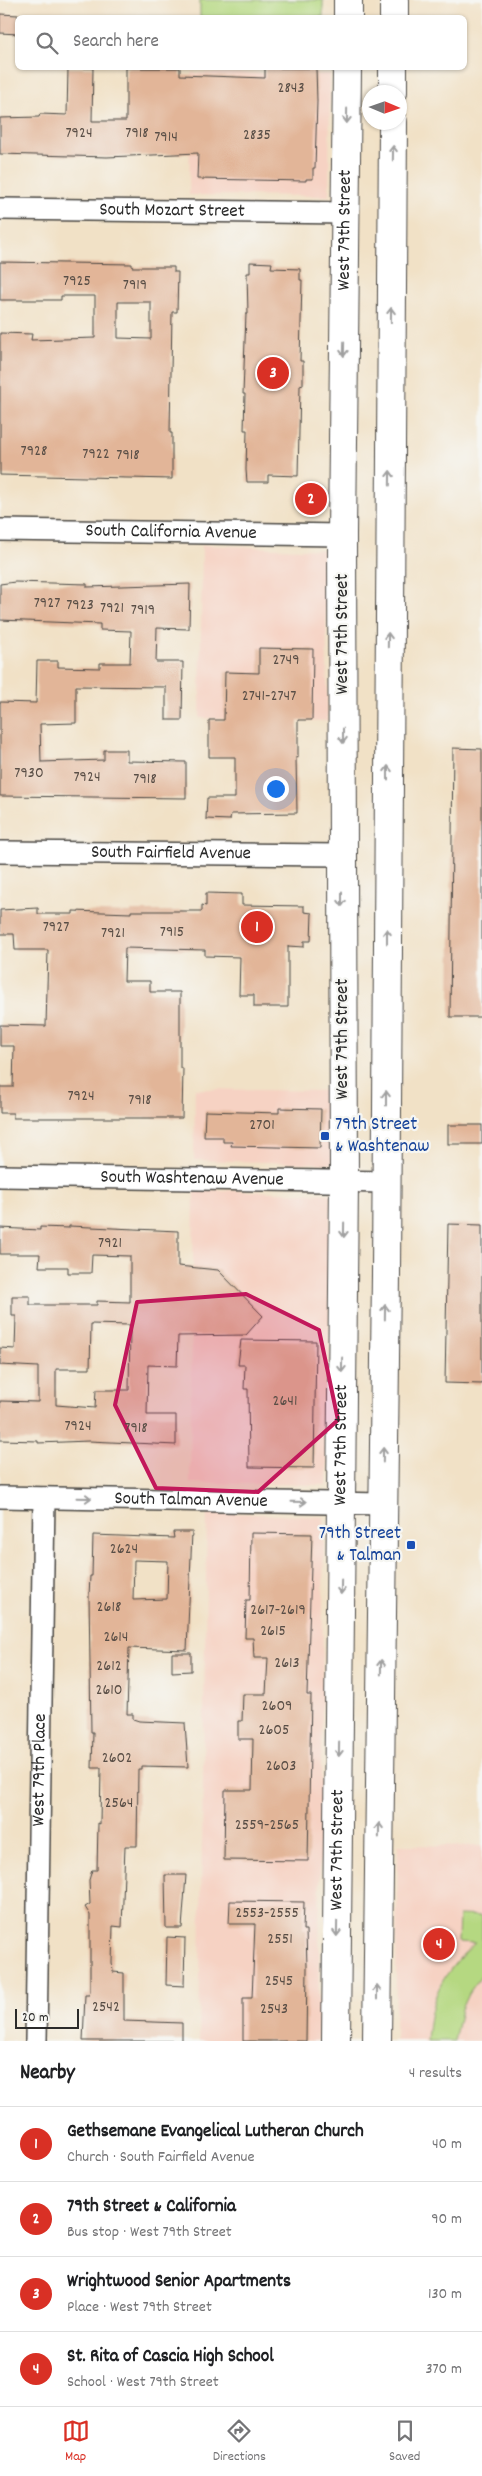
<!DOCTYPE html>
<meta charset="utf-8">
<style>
:root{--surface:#fff;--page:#f2f2f2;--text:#202124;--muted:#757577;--line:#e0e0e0;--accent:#d93025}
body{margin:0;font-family:Dekko,sans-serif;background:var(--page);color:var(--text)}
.compass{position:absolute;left:362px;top:85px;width:45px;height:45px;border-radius:50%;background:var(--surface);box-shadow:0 1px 4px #0004;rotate:92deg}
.scale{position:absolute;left:15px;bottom:12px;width:64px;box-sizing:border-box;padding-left:5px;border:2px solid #2b2b2b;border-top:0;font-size:14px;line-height:18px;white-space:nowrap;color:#2b2b2b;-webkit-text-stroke:4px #f6f6f2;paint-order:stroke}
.you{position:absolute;left:275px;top:788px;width:18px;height:18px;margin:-12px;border:4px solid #fff;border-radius:50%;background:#1a73e8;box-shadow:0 0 0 8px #1a73e833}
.badge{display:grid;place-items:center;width:32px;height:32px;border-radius:50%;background:var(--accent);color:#fff;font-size:16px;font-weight:700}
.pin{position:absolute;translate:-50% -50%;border:2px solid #fff;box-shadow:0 1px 5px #0006}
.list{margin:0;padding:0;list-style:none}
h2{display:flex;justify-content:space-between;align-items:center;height:65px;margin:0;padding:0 20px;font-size:21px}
h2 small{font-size:16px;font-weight:400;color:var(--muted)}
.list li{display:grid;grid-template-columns:32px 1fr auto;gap:15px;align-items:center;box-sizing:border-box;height:75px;padding:0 20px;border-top:1px solid var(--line)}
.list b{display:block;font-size:19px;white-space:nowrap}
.list p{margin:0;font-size:16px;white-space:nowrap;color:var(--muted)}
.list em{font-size:16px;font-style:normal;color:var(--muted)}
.icon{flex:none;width:28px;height:28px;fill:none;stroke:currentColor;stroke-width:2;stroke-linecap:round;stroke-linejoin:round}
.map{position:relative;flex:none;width:482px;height:2041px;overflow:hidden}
.search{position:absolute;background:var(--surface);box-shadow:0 1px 4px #0004;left:15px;right:15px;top:15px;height:55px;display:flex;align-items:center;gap:12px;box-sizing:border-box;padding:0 18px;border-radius:8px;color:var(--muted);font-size:19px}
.sheet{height:365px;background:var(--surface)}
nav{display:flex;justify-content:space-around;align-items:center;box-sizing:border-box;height:70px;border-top:1px solid var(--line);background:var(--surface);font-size:14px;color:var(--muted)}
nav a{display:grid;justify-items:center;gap:2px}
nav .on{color:var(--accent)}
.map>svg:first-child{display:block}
</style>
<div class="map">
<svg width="482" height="2041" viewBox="0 0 482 2041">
<rect width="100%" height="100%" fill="#f6f6f2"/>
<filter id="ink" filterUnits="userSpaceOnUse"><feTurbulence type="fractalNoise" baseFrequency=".02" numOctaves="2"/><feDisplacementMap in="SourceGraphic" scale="10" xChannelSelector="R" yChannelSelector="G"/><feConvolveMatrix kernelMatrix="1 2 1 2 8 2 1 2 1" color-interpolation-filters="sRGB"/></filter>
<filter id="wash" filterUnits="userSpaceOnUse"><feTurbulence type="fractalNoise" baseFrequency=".0096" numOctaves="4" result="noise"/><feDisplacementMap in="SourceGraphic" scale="20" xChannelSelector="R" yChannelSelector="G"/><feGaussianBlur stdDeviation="1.12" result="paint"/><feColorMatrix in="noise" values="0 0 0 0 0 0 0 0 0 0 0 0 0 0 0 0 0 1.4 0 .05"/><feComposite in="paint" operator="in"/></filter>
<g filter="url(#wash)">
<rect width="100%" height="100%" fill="#f1e1c6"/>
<!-- built -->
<g fill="#f6d2c3">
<path d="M191,73L330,74L329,196L189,195Z"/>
<path d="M202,545L325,550L328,721L200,718Z"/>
<path d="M195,1089L331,1091L332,1164L194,1160Z"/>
<path d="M194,1189L331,1194L327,1485L190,1483Z"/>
<path d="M207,1512L324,1517L318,2041H199Z"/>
<path d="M398,1845L482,1846V2041H395Z"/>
</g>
<!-- green -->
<g fill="#b5d881" stroke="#708256">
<rect x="200" y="0" width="123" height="17"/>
<path d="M459,1915L482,1916V1975L468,1994L461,2009L454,2041H427C430,1997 442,1973 475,1943L458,1942Z"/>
</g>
<g id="blocks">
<!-- building -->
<g fill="#e2b598" fill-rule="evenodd">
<path d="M0,14L18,15V34L0,33Z"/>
<path d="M68,68H93L92,121H126V68H180V75L265,78V68H316L317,101L315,168H313V179H306V181L197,179L198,153L107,157L0,154V118L39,117L40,114L67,115Z"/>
<path d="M0,262L132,264V267H174V272H178L177,312H172L170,433H172V479L0,475V333L32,334L31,340L95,338V296H61V300H0ZM118,302H151V339L118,338Z"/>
<path d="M250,262L272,263L271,268L300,269V280H302L300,361H303V385L300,386L298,476L268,475V482H247L246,470L247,430H244L245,394H243L246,314H248L247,273H250Z"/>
<path d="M15,582L87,584V587L190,584L189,629L157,628L156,662H183L182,720H166V687L76,686V723L40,724L41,762L104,760V750H127V761L186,762V798L0,796V702L36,703L37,661H58V667L100,668V663H130L131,631L100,630V624L0,620V584Z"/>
<path d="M259,648L313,649L312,720H298V758L296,757L297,813L231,814L230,820L206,819L207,798H235V757H209V720H224L225,672L259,673Z"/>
<path d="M453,748L482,749V1017H450Z"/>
<path d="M206,893L242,894V905L304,906V912L312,913L311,941H304V947L288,946V1007H254V995H239L240,957L205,956V950L125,948L124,981H150V992H180V1068H183L182,1118H13V1113H0V1087H13L14,1046H0V1025L46,1026L48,950H15L14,934H0V910L38,908V914H73V911L131,913V911H202V905L206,906Z"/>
<path d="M279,1108L321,1109L320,1148L231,1146L232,1142H223V1137H204L205,1111L279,1113Z"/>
<rect x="448" y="1125" width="34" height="19"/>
<path d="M448,1224L482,1225V1384L445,1383Z"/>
<path d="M69,1226L178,1231V1266L218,1270L263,1316L246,1335L178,1336L177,1366L148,1365L147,1415H176V1445L89,1441L38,1443V1441L0,1440V1401L38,1402V1367L0,1365V1348L15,1349L16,1316H12V1296H30V1305H97V1301L130,1302V1256L92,1255L91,1273H68V1267H39L40,1254H0V1228L40,1230V1227L69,1228ZM91,1324L130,1325L129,1390H96L95,1408L56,1405V1369H90Z"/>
<path d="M241,1340L316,1341L314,1468L249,1467L248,1389H244L245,1365H238Z"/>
<path d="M173,1532H192L187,1650L129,1648L127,1714H133V1719L139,1721L185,1723L188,1767L141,1766V1769H138L137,1846H125L122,1927L113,1926L112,1962L113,1972L124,1973V2021L182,2023V2041H83L85,1995H89L90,1991V1915L85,1907L90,1904L89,1880L92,1870H97L98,1823L100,1824L101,1768H92L93,1732H91L89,1596L90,1576H92L93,1535L174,1538ZM134,1560L168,1561L167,1599L133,1600Z"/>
<path d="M251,1533L312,1534L307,1695H311L308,1861L224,1860L225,1790H252L253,1739H238V1721H242L243,1694H266L268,1658H254L253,1638H245L246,1600H250Z"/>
<path d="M172,1653H191V1671L172,1672Z"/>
<path d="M165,1875H186L182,1928H166Z"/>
<path d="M230,1901L304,1902L303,1930H306L307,1967L306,2041H243V1998H252L255,1924H229Z"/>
<path d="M167,1937L185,1938L184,1986L166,1985Z"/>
</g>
</g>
</g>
<g filter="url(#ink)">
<use href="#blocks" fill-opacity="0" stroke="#494642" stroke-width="1"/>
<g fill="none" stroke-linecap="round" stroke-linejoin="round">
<defs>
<g id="minor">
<path id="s1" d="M0,209L346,213"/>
<path id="s2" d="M0,530L342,535"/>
<path id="s3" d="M0,852L342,855"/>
<path id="s4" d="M0,1176L386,1182"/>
<path id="s5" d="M0,1497L383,1504"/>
<path id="s6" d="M36,2041L44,1498"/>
</g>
<g id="secondary">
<path d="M348,18V0"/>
<path d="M394,18V0"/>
<path d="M393,92V68"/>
<path id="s7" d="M336,2041L344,1181L342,535L347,68"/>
<path d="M377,2041L386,1274L393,122"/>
</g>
</defs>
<!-- minor casing -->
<use href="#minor" stroke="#494642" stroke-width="24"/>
<!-- secondary casing -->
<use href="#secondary" stroke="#494642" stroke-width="30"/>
<!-- minor -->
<use href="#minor" stroke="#fff" stroke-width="21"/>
<!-- secondary -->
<use href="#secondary" stroke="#fff" stroke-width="28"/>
</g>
<!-- one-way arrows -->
<defs><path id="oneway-shaft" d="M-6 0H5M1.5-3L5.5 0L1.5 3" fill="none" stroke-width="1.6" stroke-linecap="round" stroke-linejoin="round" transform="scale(1.25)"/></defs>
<g stroke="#a0a0a0">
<use href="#oneway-shaft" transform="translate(347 116) rotate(91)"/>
<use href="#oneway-shaft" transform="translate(393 153) rotate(-89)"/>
<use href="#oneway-shaft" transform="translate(391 315) rotate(-89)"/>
<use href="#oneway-shaft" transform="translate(344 349) rotate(91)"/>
<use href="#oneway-shaft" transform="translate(390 478) rotate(-89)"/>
<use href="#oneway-shaft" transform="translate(388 640) rotate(-89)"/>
<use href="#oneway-shaft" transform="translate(343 736) rotate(90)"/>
<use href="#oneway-shaft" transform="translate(388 773) rotate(-90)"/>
<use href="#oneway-shaft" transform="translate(342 899) rotate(90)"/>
<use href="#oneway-shaft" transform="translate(387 936) rotate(-90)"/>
<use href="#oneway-shaft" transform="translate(386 1098) rotate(-90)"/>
<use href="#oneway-shaft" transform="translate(344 1230) rotate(91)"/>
<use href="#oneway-shaft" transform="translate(385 1312) rotate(-89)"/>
<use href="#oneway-shaft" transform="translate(342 1365) rotate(91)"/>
<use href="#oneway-shaft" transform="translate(383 1455) rotate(-89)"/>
<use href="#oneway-shaft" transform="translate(84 1498) rotate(1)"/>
<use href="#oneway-shaft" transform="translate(299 1502) rotate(1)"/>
<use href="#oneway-shaft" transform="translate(341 1587) rotate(91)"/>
<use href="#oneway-shaft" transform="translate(381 1667) rotate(-89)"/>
<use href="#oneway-shaft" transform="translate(339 1749) rotate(91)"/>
<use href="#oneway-shaft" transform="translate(379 1830) rotate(-89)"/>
<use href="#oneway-shaft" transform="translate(337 1929) rotate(91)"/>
<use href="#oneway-shaft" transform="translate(377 1992) rotate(-90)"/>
</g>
</g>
<!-- marked area -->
<path fill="#c2185b" fill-opacity="0.2" stroke="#c2185b" stroke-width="4" stroke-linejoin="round" d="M246,1294L319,1330L338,1420L258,1492L156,1488L115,1405L137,1302Z"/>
<!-- markers -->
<g fill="#1a4fb4" stroke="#f6f6f2" stroke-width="2">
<rect x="320" y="1131" width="10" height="10" rx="2.5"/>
<rect x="406" y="1540" width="10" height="10" rx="2.5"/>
</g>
<g text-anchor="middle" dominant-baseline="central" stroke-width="4.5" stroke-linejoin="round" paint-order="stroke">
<!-- number labels -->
<g font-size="16" fill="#594e46">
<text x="291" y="88">2843</text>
<text x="79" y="133">7924</text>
<text x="137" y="133">7918</text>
<text x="257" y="135">2835</text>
<text x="166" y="137">7914</text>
<text x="77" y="281">7925</text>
<text x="135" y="285">7919</text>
<text x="34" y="451">7928</text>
<text x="96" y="454">7922</text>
<text x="128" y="455">7918</text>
<text x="47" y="603">7927</text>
<text x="80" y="605">7923</text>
<text x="112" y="608">7921</text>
<text x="143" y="610">7919</text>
<text x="286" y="660">2749</text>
<text x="269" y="696">2741-2747</text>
<text x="29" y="773">7930</text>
<text x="87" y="777">7924</text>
<text x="145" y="779">7918</text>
<text x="56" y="927">7927</text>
<text x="172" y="932">7915</text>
<text x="113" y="933">7921</text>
<text x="81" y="1096">7924</text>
<text x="140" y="1100">7918</text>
<text x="262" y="1125">2701</text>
<text x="110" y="1243">7921</text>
<text x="285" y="1401">2641</text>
<text x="78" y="1426">7924</text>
<text x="136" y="1428">7918</text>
<text x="124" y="1549">2624</text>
<text x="109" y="1607">2618</text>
<text x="278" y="1610">2617-2619</text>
<text x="273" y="1631">2615</text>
<text x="116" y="1637">2614</text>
<text x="287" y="1663">2613</text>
<text x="109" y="1666">2612</text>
<text x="109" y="1690">2610</text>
<text x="277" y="1706">2609</text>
<text x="274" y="1730">2605</text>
<text x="117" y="1758">2602</text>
<text x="281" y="1766">2603</text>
<text x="119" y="1803">2564</text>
<text x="267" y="1825">2559-2565</text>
<text x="267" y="1913">2553-2555</text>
<text x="280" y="1939">2551</text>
<text x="279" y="1981">2545</text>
<text x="106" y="2007">2542</text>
<text x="274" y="2009">2543</text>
</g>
<!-- street labels -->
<g font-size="19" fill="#2b2b2b" stroke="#f6f6f2">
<text stroke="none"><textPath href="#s1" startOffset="172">South Mozart Street</textPath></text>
<text stroke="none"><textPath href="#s7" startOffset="1811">West 79th Street</textPath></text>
<text stroke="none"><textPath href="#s2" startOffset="171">South California Avenue</textPath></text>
<text transform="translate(343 634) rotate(-90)">West 79th Street</text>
<text stroke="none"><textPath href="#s3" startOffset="171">South Fairfield Avenue</textPath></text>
<text transform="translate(343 1039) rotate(-90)">West 79th Street</text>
<text stroke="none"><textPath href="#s4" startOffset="192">South Washtenaw Avenue</textPath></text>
<text stroke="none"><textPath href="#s7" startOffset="596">West 79th Street</textPath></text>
<text stroke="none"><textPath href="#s5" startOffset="191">South Talman Avenue</textPath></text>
<text stroke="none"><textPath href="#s6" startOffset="271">West 79th Place</textPath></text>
<text stroke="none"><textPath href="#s7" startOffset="191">West 79th Street</textPath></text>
</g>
<!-- transit labels -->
<g font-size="19" fill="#164399" stroke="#f6f6f2" text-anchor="start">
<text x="335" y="1125">79th Street<tspan x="335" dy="22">&amp; Washtenaw</tspan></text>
<text x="401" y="1534" text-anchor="end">79th Street<tspan x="401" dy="22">&amp; Talman</tspan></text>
</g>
</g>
</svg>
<svg class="compass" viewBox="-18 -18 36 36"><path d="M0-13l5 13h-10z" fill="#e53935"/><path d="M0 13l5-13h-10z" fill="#757577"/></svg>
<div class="scale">20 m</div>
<div class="you"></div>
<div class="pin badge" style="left:257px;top:927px">1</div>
<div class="pin badge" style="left:311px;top:499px">2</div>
<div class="pin badge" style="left:273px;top:373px">3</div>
<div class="pin badge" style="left:439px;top:1944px">4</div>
<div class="search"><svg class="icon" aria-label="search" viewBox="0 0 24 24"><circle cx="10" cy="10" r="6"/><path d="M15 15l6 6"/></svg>Search here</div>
</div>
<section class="sheet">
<h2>Nearby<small>4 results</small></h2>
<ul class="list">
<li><span class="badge">1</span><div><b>Gethsemane Evangelical Lutheran Church</b><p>Church · South Fairfield Avenue</p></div><em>40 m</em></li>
<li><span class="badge">2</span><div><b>79th Street &amp; California</b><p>Bus stop · West 79th Street</p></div><em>90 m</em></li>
<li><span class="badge">3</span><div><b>Wrightwood Senior Apartments</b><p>Place · West 79th Street</p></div><em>130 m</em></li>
<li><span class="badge">4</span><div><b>St. Rita of Cascia High School</b><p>School · West 79th Street</p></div><em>370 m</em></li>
</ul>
</section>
<nav>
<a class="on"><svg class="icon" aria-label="map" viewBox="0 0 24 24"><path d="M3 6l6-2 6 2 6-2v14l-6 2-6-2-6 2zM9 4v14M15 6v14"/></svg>Map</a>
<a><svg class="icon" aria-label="directions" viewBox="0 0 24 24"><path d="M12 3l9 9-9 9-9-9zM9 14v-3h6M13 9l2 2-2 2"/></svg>Directions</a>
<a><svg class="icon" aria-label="saved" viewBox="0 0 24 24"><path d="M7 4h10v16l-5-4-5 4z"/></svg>Saved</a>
</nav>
